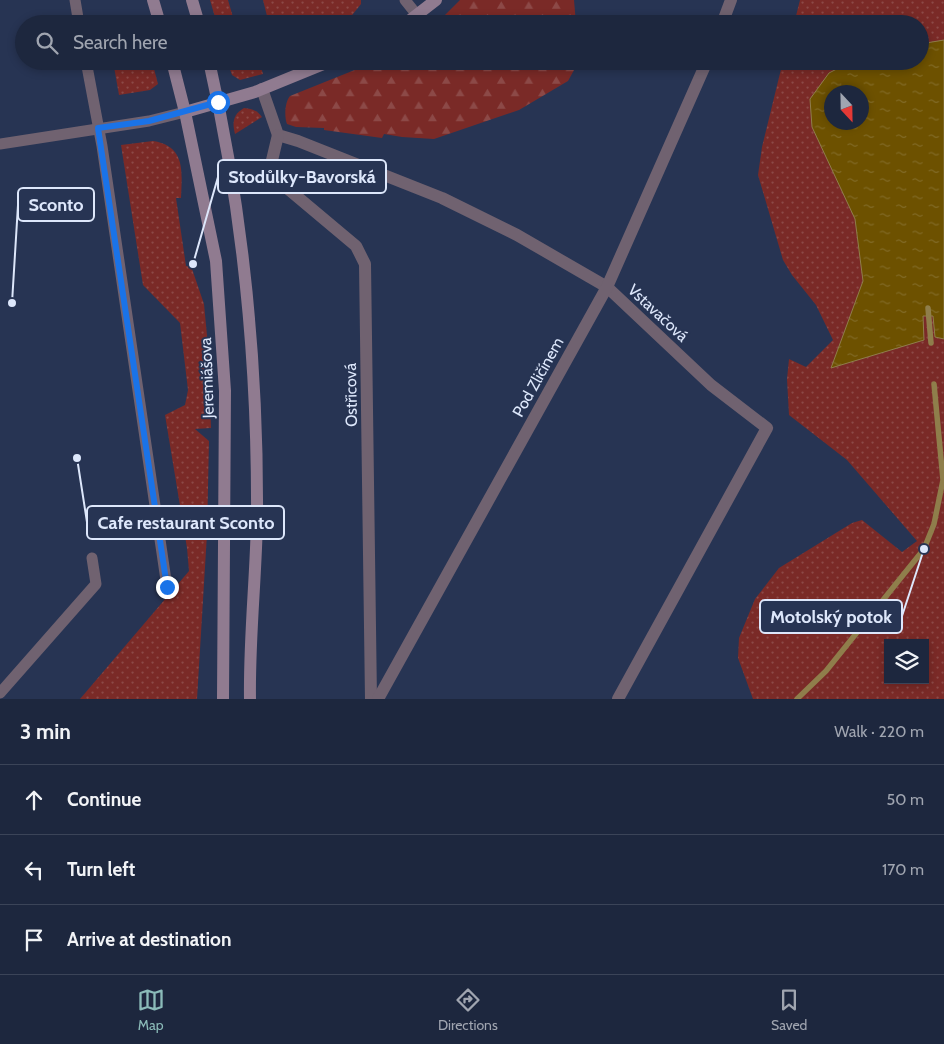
<!DOCTYPE html>
<meta charset="utf-8">
<style>
:root{--surface:#1d273e;--page:#2a3349;--text:#f1f3f6;--muted:#a0a5b0;--line:#3b4458;--accent:#8bbbb9}
body{margin:0;font-family:Cabin,sans-serif;background:var(--page);color:var(--text)}
.controls{position:absolute;right:15px;bottom:15px;display:grid;overflow:hidden;border-radius:0px;box-shadow:0 2px 8px #0003}
.controls button{width:45px;height:45px;display:grid;place-items:center;padding:0;border:0;border-bottom:1px solid var(--line);background:var(--surface);color:var(--text);font:25px sans-serif}
.compass{position:absolute;left:824px;top:85px;width:45px;height:45px;border-radius:50%;background:var(--surface);box-shadow:0 2px 8px #0003;rotate:158deg}
.stop{position:absolute;width:15px;height:15px;margin:-11px;border:4px solid #1a73e8;border-radius:50%;background:#fff}
.stop.end{background:#1a73e8;border-color:#fff;box-shadow:0 1px 5px #0008}
.list{margin:0;padding:0;list-style:none}
h2{display:flex;justify-content:space-between;align-items:center;height:65px;margin:0;padding:0 20px;font-size:21px}
h2 small{font-size:16px;font-weight:400;color:var(--muted)}
.list li{display:grid;grid-template-columns:32px 1fr auto;gap:15px;align-items:center;box-sizing:border-box;height:70px;padding:0 20px;border-top:1px solid var(--line)}
.list b{display:block;font-size:19px;white-space:nowrap}
.list em{font-size:16px;font-style:normal;color:var(--muted)}
.icon{flex:none;width:28px;height:28px;fill:none;stroke:currentColor;stroke-width:2;stroke-linecap:round;stroke-linejoin:round}
.map{position:relative;flex:none;width:944px;height:699px;overflow:hidden}
.search{position:absolute;background:var(--surface);box-shadow:0 2px 8px #0003;left:15px;right:15px;top:15px;height:55px;display:flex;align-items:center;gap:12px;box-sizing:border-box;padding:0 18px;border-radius:28px;color:var(--muted);font-size:19px}
.sheet{height:275px;background:var(--surface)}
nav{display:flex;justify-content:space-around;align-items:center;box-sizing:border-box;height:70px;border-top:1px solid var(--line);background:var(--surface);font-size:14px;color:var(--muted)}
nav a{display:grid;justify-items:center;gap:2px}
nav .on{color:var(--accent)}
.map>svg:first-child{display:block}
</style>
<div class="map">
<svg width="944" height="699" viewBox="0 0 944 699">
<defs>
<pattern id="grass-dots" width="8" height="8" patternUnits="userSpaceOnUse" patternTransform="scale(1.25)"><rect width="8" height="8" fill="#7a2a27"/><path d="M2 2h.1M6 6h.1" fill="none" stroke="#8c4947" stroke-width="1.8" stroke-linecap="round"/></pattern>
<pattern id="forest-firs" width="22" height="20" patternUnits="userSpaceOnUse" patternTransform="scale(1.25)"><rect width="22" height="20" fill="#7a2a27"/><path d="M5 1l3.5 6h-7zM16 11l3.5 6h-7z" fill="#8c4947"/></pattern>
<pattern id="water-ripples" width="26" height="14" patternUnits="userSpaceOnUse" patternTransform="scale(1.25)"><rect width="26" height="14" fill="#6d5100"/><path d="M2 4q2-2 4 0t4 0M15 11q2-2 4 0t4 0" fill="none" stroke="#816a26"/></pattern>
</defs>
<rect width="100%" height="100%" fill="#273453"/>
<!-- grass -->
<g fill="url(#grass-dots)" fill-rule="evenodd">
<path d="M210,0H228L235,24H217Z"/>
<path d="M263,0H361V4L345,24H269Z"/>
<path d="M800,0H944V699H753L738,658L739,638L755,599L779,568L852,523L862,520L902,552L917,541L847,460L789,415L787,379L789,359L806,367L833,340L816,305L792,275L783,260L758,175L762,147L783,61H920V24H794ZM832,92H862V122H832ZM888,643H925V680H888Z"/>
<path d="M113,61H152L158,84L150,90L119,95Z"/>
<path d="M227,61H259L263,74L240,80L232,75Z"/>
<path d="M244,108C252,109 257,110 262,117L235,134C232,123 233,114 244,108Z"/>
<path d="M153,141C186,146 182,172 181,198H176L186,266H191L204,304L208,346L211,428L195,429L209,441L207,534L197,699H80L189,571L187,548L165,415L185,405L188,390L180,323L143,285L121,145Z"/>
</g>
<!-- forest -->
<g fill="url(#forest-firs)">
<path d="M460,0H574L576,24H436Z"/>
<path d="M377,61H579L568,81L519,110L434,139L402,137L384,134L382,138L324,130V128L296,127L287,124C284,116 285,102 290,96Z"/>
</g>
<!-- water -->
<path fill="url(#water-ripples)" stroke="#8f7e4b" fill-rule="evenodd" d="M944,40V339L935,337L933,316H923L924,340L831,368L863,281L855,219L812,127L810,99L829,73L852,61H920V44ZM832,92H862V122H832Z"/>
<g fill="none" stroke-linecap="round" stroke-linejoin="round">
<!-- stream -->
<g stroke="#8f7e4b" stroke-width="5.5">
<path d="M928,308L931,343"/>
<path d="M797,699L826,671L924,549L934,524L943,480L934,384"/>
</g>
<!-- lane -->
<g stroke="#706270" stroke-width="11">
<path d="M75,0L79,24"/>
<path d="M405,0L417,15"/>
<path d="M86,61L102,146L167,587"/>
<path d="M0,144L149,121L185,112"/>
<path d="M0,693L96,584L92,558"/>
</g>
<!-- street -->
<g stroke="#706270" stroke-width="12">
<path d="M722,24L731,0"/>
<path d="M262,89L278,135L298,141L442,198L517,235L607,287L711,385L767,428L618,699"/>
<path d="M278,135L269,173L356,246L365,264L371,699"/>
<path d="M378,699L607,287L707,61"/>
</g>
<!-- secondary -->
<g stroke="#907b90" stroke-width="12">
<path d="M153,0L160,24"/>
<path d="M192,0L199,24"/>
<path d="M405,24L436,0"/>
<path d="M172,61L185,112L216,261L225,391L223,699"/>
<path d="M209,61C243,211 258,364 257,518C256,578 249,639 250,699"/>
<path d="M185,112L255,92L331,61"/>
</g>
</g>
<g fill="none" stroke-linecap="round" stroke-linejoin="round">
<!-- route -->
<path stroke="#1a73e8" stroke-width="6" d="M167,587L98,128L149,121L218,102"/>
</g>
<g text-anchor="middle" dominant-baseline="central" stroke-width="4" stroke-linejoin="round" paint-order="stroke">
<!-- street labels -->
<g font-size="16" fill="#dde7fb" stroke="#273453">
<text transform="translate(658 313) rotate(43)">Vstavačová</text>
<text transform="translate(538 377) rotate(-61)">Pod Zličínem</text>
<text transform="translate(207 378) rotate(-92)">Jeremiášova</text>
<text transform="translate(351 395) rotate(-91)">Ostřicová</text>
</g>
</g>
<!-- callouts -->
<path fill="none" stroke="#dde7fb" stroke-width="2" d="M193 264L218 177M12 303L18 205M77 458L87 522M924 549L902 616"/>
<g fill="#dde7fb" stroke="#273453" stroke-width="2">
<circle cx="193" cy="264" r="5"/>
<circle cx="12" cy="303" r="5"/>
<circle cx="77" cy="458" r="5"/>
<circle cx="924" cy="549" r="5"/>
</g>
<g fill="#273453" stroke="#dde7fb" stroke-width="2">
<rect x="218" y="160" width="168" height="33" rx="5"/>
<rect x="18" y="188" width="76" height="33" rx="5"/>
<rect x="87" y="506" width="197" height="33" rx="5"/>
<rect x="760" y="600" width="142" height="33" rx="5"/>
</g>
<g font-size="18" text-anchor="middle" font-weight="bold" fill="#dde7fb">
<text x="302" y="183">Stodůlky-Bavorská</text>
<text x="56" y="211">Sconto</text>
<text x="186" y="529">Cafe restaurant Sconto</text>
<text x="831" y="623">Motolský potok</text>
</g>
</svg>
<div class="controls">
<button><svg class="icon" aria-label="layers" viewBox="0 0 24 24"><path d="M12 4l9 5-9 5-9-5zM3 14l9 5 9-5"/></svg></button>
</div>
<svg class="compass" viewBox="-18 -18 36 36"><path d="M0-13l5 13h-10z" fill="#e53935"/><path d="M0 13l5-13h-10z" fill="#a0a5b0"/></svg>
<div class="stop" style="left:218px;top:102px"></div>
<div class="stop end" style="left:167px;top:587px"></div>
<div class="search"><svg class="icon" aria-label="search" viewBox="0 0 24 24"><circle cx="10" cy="10" r="6"/><path d="M15 15l6 6"/></svg>Search here</div>
</div>
<section class="sheet">
<h2>3 min<small>Walk · 220 m</small></h2>
<ul class="list">
<li><svg class="icon" aria-label="ahead" viewBox="0 0 24 24"><path d="M12 20V5M6 11l6-6 6 6"/></svg><div><b>Continue</b></div><em>50 m</em></li>
<li><svg class="icon" aria-label="left" viewBox="0 0 24 24"><path d="M17 20v-9H6M10 6l-5 5 5 5"/></svg><div><b>Turn left</b></div><em>170 m</em></li>
<li><svg class="icon" aria-label="arrive" viewBox="0 0 24 24"><path d="M6 21V4h12l-3 4 3 4H6"/></svg><div><b>Arrive at destination</b></div></li>
</ul>
</section>
<nav>
<a class="on"><svg class="icon" aria-label="map" viewBox="0 0 24 24"><path d="M3 6l6-2 6 2 6-2v14l-6 2-6-2-6 2zM9 4v14M15 6v14"/></svg>Map</a>
<a><svg class="icon" aria-label="directions" viewBox="0 0 24 24"><path d="M12 3l9 9-9 9-9-9zM9 14v-3h6M13 9l2 2-2 2"/></svg>Directions</a>
<a><svg class="icon" aria-label="saved" viewBox="0 0 24 24"><path d="M7 4h10v16l-5-4-5 4z"/></svg>Saved</a>
</nav>
